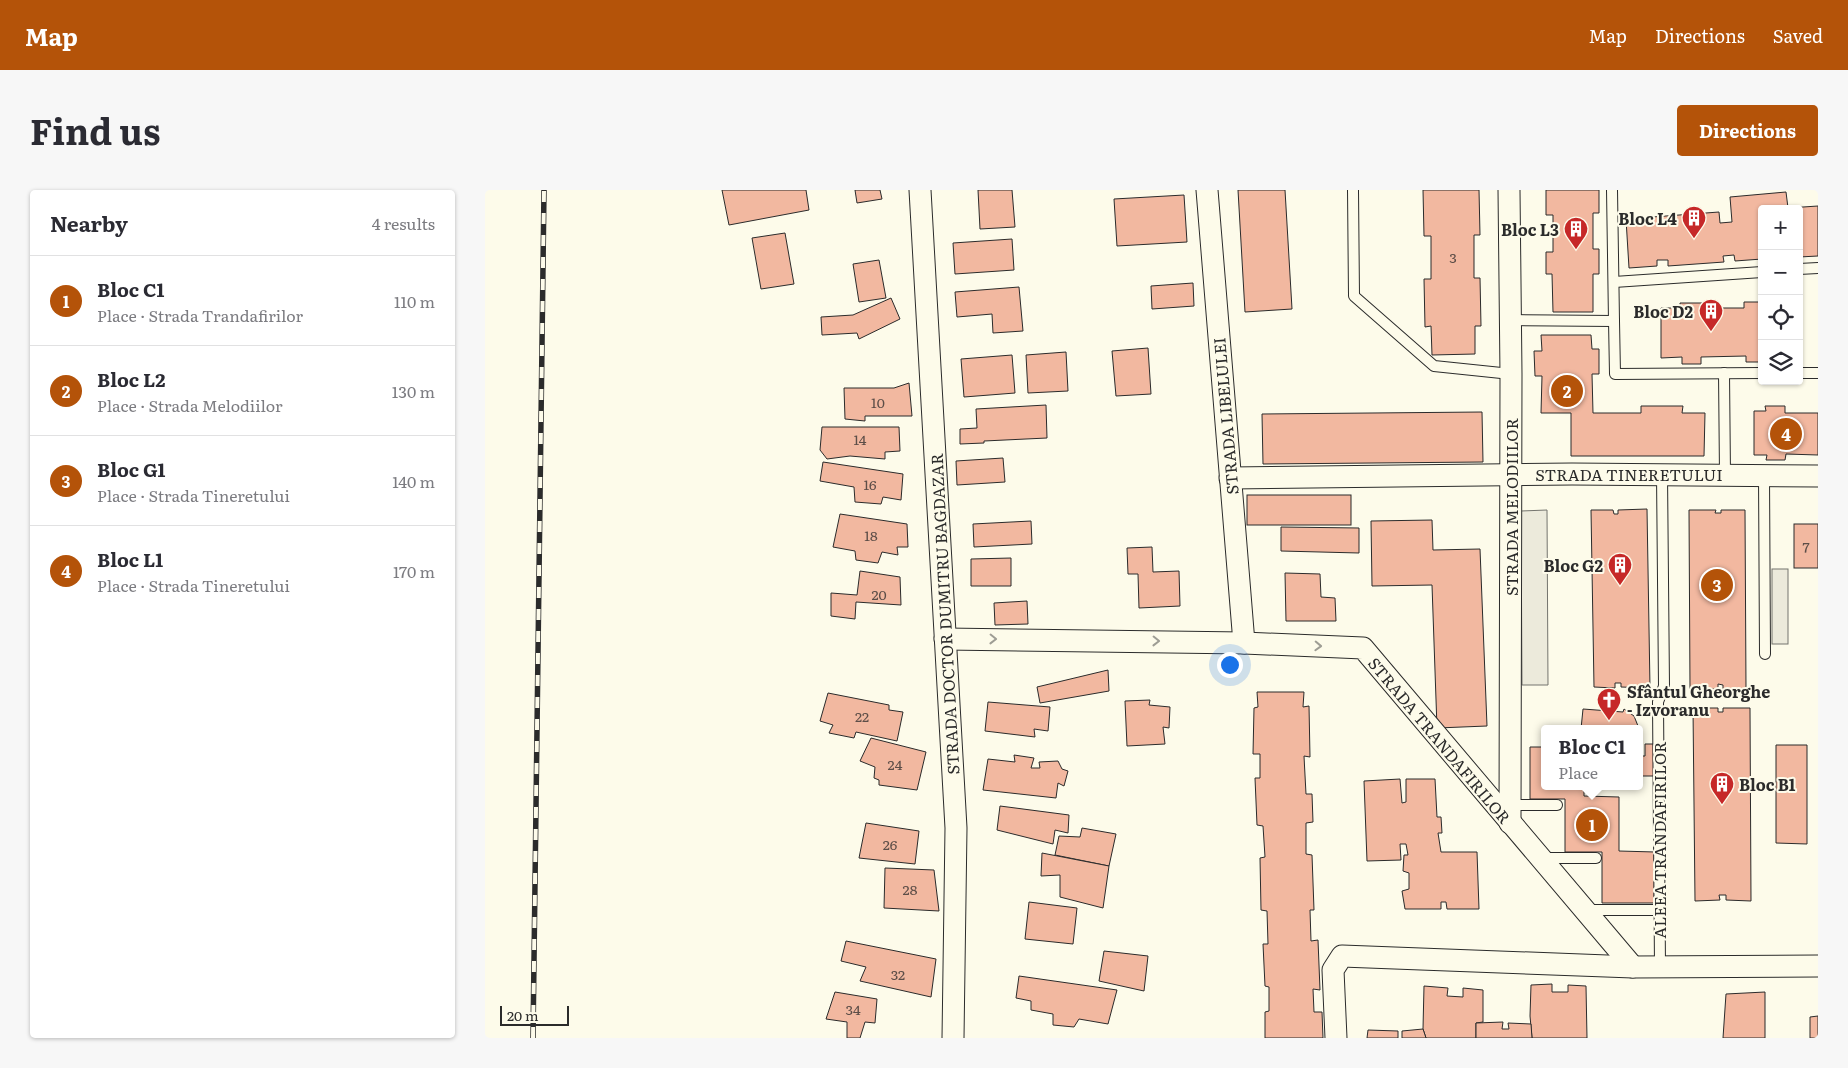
<!DOCTYPE html>
<meta charset="utf-8">
<style>
:root{--surface:#fff;--page:#f7f7f7;--text:#2b2b33;--muted:#7c7c81;--line:#e1e1e2;--accent:#b45309}
body{margin:0;font-family:Literata,serif;background:var(--page);color:var(--text)}
.controls{position:absolute;right:15px;top:15px;display:grid;overflow:hidden;border-radius:5px;box-shadow:0 1px 4px #0004}
.controls button{width:45px;height:45px;display:grid;place-items:center;padding:0;border:0;border-bottom:1px solid var(--line);background:var(--surface);color:var(--text);font:25px sans-serif}
.scale{position:absolute;left:15px;bottom:12px;width:69px;box-sizing:border-box;padding-left:5px;border:2px solid #2b2b2b;border-top:0;font-size:14px;line-height:18px;white-space:nowrap;color:#2b2b2b;-webkit-text-stroke:4px #fdfbea;paint-order:stroke}
.you{position:absolute;left:744px;top:474px;width:18px;height:18px;margin:-12px;border:4px solid #fff;border-radius:50%;background:#1a73e8;box-shadow:0 0 0 8px #1a73e833}
.badge{display:grid;place-items:center;width:32px;height:32px;border-radius:50%;background:var(--accent);color:#fff;font-size:16px;font-weight:700}
.pin{position:absolute;translate:-50% -50%;border:2px solid #fff;box-shadow:0 1px 5px #0006}
.popup{position:absolute;left:1056px;top:535px;width:102px;height:65px;box-sizing:border-box;display:grid;place-content:center;border-radius:5px;background:var(--surface);filter:drop-shadow(0 1px 4px #0005);font-size:16px;white-space:nowrap;color:var(--muted)}
.popup b{font-size:19px;color:var(--text)}
.popup::after{content:'';position:absolute;left:50%;top:100%;margin-left:-10px;border:10px solid transparent;border-top-color:var(--surface)}
.list{margin:0;padding:0;list-style:none}
h2{display:flex;justify-content:space-between;align-items:center;height:65px;margin:0;padding:0 20px;font-size:21px}
h2 small{font-size:16px;font-weight:400;color:var(--muted)}
.list li{display:grid;grid-template-columns:32px 1fr auto;gap:15px;align-items:center;box-sizing:border-box;height:90px;padding:0 20px;border-top:1px solid var(--line)}
.list b{display:block;font-size:19px;white-space:nowrap}
.list p{margin:0;font-size:16px;white-space:nowrap;color:var(--muted)}
.list em{font-size:16px;font-style:normal;color:var(--muted)}
.icon{flex:none;width:28px;height:28px;fill:none;stroke:currentColor;stroke-width:2;stroke-linecap:round;stroke-linejoin:round}
.map{position:relative;flex:none;width:1333px;height:848px;overflow:hidden;border-radius:5px}
header{display:flex;align-items:center;gap:30px;box-sizing:border-box;height:70px;padding:0 25px;background:var(--accent);color:#fff}
header strong{font-size:24px}
nav{display:flex;gap:28px;margin-inline-start:auto;font-size:18px}
.intro{display:flex;align-items:center;justify-content:space-between;box-sizing:border-box;height:120px;padding:0 30px}
h1{margin:0;font-size:35px}
.button{padding:12px 22px;border-radius:5px;background:var(--accent);color:#fff;font-size:18px;font-weight:700}
main{display:flex;gap:30px;padding:0 30px}
aside{flex:1;background:var(--surface);border-radius:5px;box-shadow:0 1px 4px #0004}
.map>svg:first-child{display:block}
</style>
<header>
<strong>Map</strong>
<nav><a>Map</a><a>Directions</a><a>Saved</a></nav>
</header>
<div class="intro"><h1>Find us</h1><a class="button">Directions</a></div>
<main>
<aside>
<h2>Nearby<small>4 results</small></h2>
<ul class="list">
<li><span class="badge">1</span><div><b>Bloc C1</b><p>Place · Strada Trandafirilor</p></div><em>110 m</em></li>
<li><span class="badge">2</span><div><b>Bloc L2</b><p>Place · Strada Melodiilor</p></div><em>130 m</em></li>
<li><span class="badge">3</span><div><b>Bloc G1</b><p>Place · Strada Tineretului</p></div><em>140 m</em></li>
<li><span class="badge">4</span><div><b>Bloc L1</b><p>Place · Strada Tineretului</p></div><em>170 m</em></li>
</ul>
</aside>
<div class="map">
<svg width="1333" height="848" viewBox="0 0 1333 848">
<rect width="100%" height="100%" fill="#fdfbea"/>
<!-- parking -->
<g fill="#eceadb" stroke="#74746e">
<path d="M1062,320L1063,495H1037L1036,321Z"/>
<rect x="1287" y="379" width="16" height="75"/>
</g>
<!-- building -->
<g fill="#f2b8a0" stroke="#2b2b2b">
<path d="M237,0H321L324,20L244,35Z"/>
<path d="M370,0H395L397,9L372,13Z"/>
<path d="M493,0H527L530,37L495,39Z"/>
<path d="M753,0H800L807,119L760,122Z"/>
<path d="M938,0H994L995,45H989V88H995L996,136H990V164L947,165L946,136L940,137L939,89H946V46H939Z"/>
<path d="M1061,0H1114V23H1108V59H1114V84H1108V122H1068L1067,84H1061V62H1068V25H1061Z"/>
<path d="M1301,2L1303,18L1333,16V66L1314,67V19H1277V69L1250,71L1249,65L1238,66L1239,72L1183,76V70H1172V76L1144,78L1141,29L1234,22L1235,33L1247,32L1245,7Z"/>
<path d="M699,5L702,52L632,56L629,9Z"/>
<path d="M300,43L309,94L276,99L267,48Z"/>
<path d="M527,49L529,80L470,84L468,53Z"/>
<path d="M394,70L401,108L374,112L368,74Z"/>
<path d="M708,93L709,116L667,119L666,96Z"/>
<path d="M534,97L538,141L508,143L507,124L472,127L470,102Z"/>
<path d="M406,108L415,129L374,149L372,143L337,145L336,127L368,125Z"/>
<path d="M1259,112H1277V172H1261V166L1216,167V174H1197V167L1176,168V118H1195V113H1220V118H1259Z"/>
<path d="M1056,145H1106L1107,159H1114V184H1107L1108,223H1156V216H1198L1197,223H1220L1219,266H1086V223H1056L1057,186H1050L1049,161H1057Z"/>
<path d="M663,158L666,204L631,206L627,161Z"/>
<path d="M581,162L583,201L543,203L541,165Z"/>
<path d="M527,165L530,203L479,207L476,169Z"/>
<path d="M424,193L427,226H380V231L360,229L359,198H409Z"/>
<path d="M561,215L562,248L499,251V253L475,254V239L492,238L491,219Z"/>
<path d="M1280,216H1300V223H1333V265L1301,264L1300,270H1281L1282,265H1269V221H1281Z"/>
<path d="M997,222L998,272L778,274L777,224Z"/>
<path d="M337,237H414L415,261L400,262V269L365,266L342,269L335,260Z"/>
<path d="M518,268L520,292L472,295L471,271Z"/>
<path d="M338,272L418,284L416,310L398,307L396,314L370,312L369,297L335,291Z"/>
<rect x="762" y="305" width="104" height="30"/>
<path d="M1162,319L1165,498L1136,497V493H1130V498L1109,497L1106,320H1128L1129,324H1133V320Z"/>
<path d="M1204,320H1231L1230,323H1236V320H1260L1261,499H1238V495L1233,494V499H1205Z"/>
<path d="M355,324L422,334L423,357H412L413,365L397,362L393,373L371,370L370,361L348,357Z"/>
<path d="M947,330L948,360L995,359L1002,536L952,538L947,395L887,396L886,331Z"/>
<path d="M546,331L547,354L489,357L488,334Z"/>
<rect x="1309" y="334" width="24" height="44"/>
<path d="M796,337L874,338V363L796,361Z"/>
<path d="M667,357L668,382L694,381L695,416L654,418L653,384H643L642,358Z"/>
<path d="M526,368V396H486V369Z"/>
<path d="M375,381L415,387L416,415L371,412L370,429L346,426V403L372,405Z"/>
<path d="M800,383L835,384L836,407L850,408L851,431H801Z"/>
<path d="M542,411L543,434L510,435L509,413Z"/>
<path d="M623,480L624,501L555,513L552,497Z"/>
<path d="M772,502H819L818,517L824,516L825,567L819,566L821,604H827L828,632L821,633V664L827,665L829,720H825L826,751L833,750L835,800L828,799L829,822H837L838,848H780V822L784,821V797L780,796L778,754H783L782,721L776,720L775,668L780,667L778,636L772,635L770,588H775V564H768L769,518L773,517Z"/>
<path d="M343,503L404,515V520L418,522L412,551L371,542L369,548L344,543L348,535L335,531Z"/>
<path d="M665,510L664,515L685,517L684,538L678,537L680,554L642,556L640,511Z"/>
<path d="M503,512L565,517L563,541L549,539L550,547L500,541Z"/>
<path d="M1208,518H1233V522H1238V518H1265L1266,711L1241,710V705H1234L1235,710L1210,711Z"/>
<path d="M1098,519L1138,522L1139,519L1149,526L1153,536L1151,539H1096Z"/>
<path d="M386,548L441,562L432,600L394,595V590L389,588L390,577L375,571Z"/>
<path d="M1160,554H1171V586H1154V566H1160Z"/>
<path d="M1291,555H1322V654L1291,653Z"/>
<path d="M1045,557H1060V596H1099V606L1134,607V661L1170,662L1169,713H1117V662H1080V609H1045Z"/>
<path d="M529,565L549,568L546,578H555L554,572L573,571L577,579L583,581L579,596L573,593L571,608L498,600L503,569L530,572Z"/>
<path d="M915,589L917,613L921,612V589H950L952,627H956L957,643H953L956,662H992L994,719H962L961,712H956V719H920L917,701L924,699V683L918,681L919,665H923L921,654H915L916,670L882,671L879,591Z"/>
<path d="M515,616L584,625L583,643L570,640L568,654L512,640Z"/>
<path d="M381,633L434,641L430,674L374,668Z"/>
<path d="M597,638L631,644L624,676L570,665L574,646L595,647Z"/>
<path d="M557,663L624,676L618,718L575,707V685L556,686Z"/>
<path d="M400,678L449,680L454,721L399,718Z"/>
<path d="M544,712L592,718L588,754L540,749Z"/>
<path d="M361,751L451,769L446,807L375,791L381,777L356,771Z"/>
<path d="M619,761L663,766L659,801L614,791Z"/>
<path d="M534,786L632,800L623,834L594,829L589,837L568,835V824L546,820V811L531,808Z"/>
<path d="M1067,794V802H1083V795L1101,796L1102,848H1047L1045,826L1046,795Z"/>
<path d="M939,796L963,798L962,806L978,807V798L998,800V832L991,833V848H941L938,839Z"/>
<path d="M350,802L392,809L390,833L380,832L375,848H362V832L341,829Z"/>
<path d="M1280,802V848H1238L1241,804Z"/>
<path d="M1333,826V848H1325V827Z"/>
<path d="M1018,832L1017,839H1024L1023,833L1046,834L1047,848H991V833Z"/>
<path d="M938,839L941,848H917V841Z"/>
<path d="M883,840L913,841V848H882Z"/>
</g>
<g fill="none" stroke-linecap="round" stroke-linejoin="round">
<defs>
<g id="service">
<path d="M868,0L869,106L949,176L1026,184"/>
<path d="M1314,79L1333,78"/>
<path d="M1129,92L1277,82"/>
<path d="M1025,130L1129,131L1127,0"/>
<path d="M1129,131L1130,184L1277,183"/>
<path d="M1239,183L1240,285"/>
<path d="M1314,183H1333"/>
<path d="M1279,285L1280,464"/>
<path d="M1025,615H1072"/>
<path d="M1056,668H1111"/>
<path d="M1100,720H1175"/>
<path d="M1175,777L1173,512L1179,496L1177,284"/>
</g>
<g id="minor">
<path d="M435,0L471,638L468,848"/>
<path d="M722,0L759,453"/>
<path d="M1024,0L1026,184L1025,633"/>
<path d="M745,288L1087,284L1333,286"/>
<path d="M460,449L759,453L878,458L1148,777"/>
<path d="M851,848L848,780L857,766L1148,777L1333,776"/>
</g>
</defs>
<!-- service casing -->
<use href="#service" stroke="#2b2b2b" stroke-width="12"/>
<!-- minor casing -->
<use href="#minor" stroke="#2b2b2b" stroke-width="23"/>
<!-- service -->
<use href="#service" stroke="#fdfbea" stroke-width="10"/>
<!-- minor -->
<use href="#minor" stroke="#fdfbea" stroke-width="21"/>
<defs>
<path id="rail" d="M48,848L59,0"/>
</defs>
<!-- rail casing -->
<use href="#rail" stroke="#2b2b2b" stroke-width="5.5"/>
<!-- rail -->
<use href="#rail" stroke="#fdfbea" stroke-width="4" stroke-dasharray="11" stroke-linecap="butt"/>
</g>
<!-- one-way arrows -->
<defs><path id="oneway-chevron" d="M-2-3.5L2.5 0L-2 3.5" fill="none" stroke-width="1.6" stroke-linecap="round" stroke-linejoin="round" transform="scale(1.25)"/></defs>
<g stroke="#9e9d94">
<use href="#oneway-chevron" transform="translate(508 449) rotate(1)"/>
<use href="#oneway-chevron" transform="translate(671 451) rotate(1)"/>
<use href="#oneway-chevron" transform="translate(833 456) rotate(2)"/>
</g>
<!-- icons -->
<defs>
<symbol id="building-pin" viewBox="-11 -11 22 30"><path d="M0 17L-7.5 6A9.5 9.5 0 1 1 7.5 6Z" fill="#c62828" stroke="#fdfbea"/><path d="M-4-6H4V6H1V3H-1V6H-4ZM-2.5-4.3h1.7v1.8h-1.7ZM.8-4.3h1.7v1.8H.8ZM-2.5-1h1.7V.8h-1.7ZM.8-1h1.7V.8H.8Z" fill="#fff"/></symbol>
<symbol id="church-pin" viewBox="-11 -11 22 30"><path d="M0 17L-7.5 6A9.5 9.5 0 1 1 7.5 6Z" fill="#c62828" stroke="#fdfbea"/><path d="M-1.2-6h2.4v3.5h3.3v2.4h-3.3V6h-2.4V-.1h-3.3v-2.4h3.3Z" fill="#fff"/></symbol>
</defs>
<g fill-rule="evenodd">
<use href="#building-pin" x="1195" y="14" width="28" height="38"/>
<use href="#building-pin" x="1077" y="25" width="28" height="38"/>
<use href="#building-pin" x="1212" y="107" width="28" height="38"/>
<use href="#building-pin" x="1121" y="361" width="28" height="38"/>
<use href="#church-pin" x="1110" y="496" width="28" height="38"/>
<use href="#building-pin" x="1223" y="580" width="28" height="38"/>
</g>
<g text-anchor="middle" dominant-baseline="central" stroke-width="4" stroke-linejoin="round" paint-order="stroke">
<!-- number labels -->
<g font-size="14" fill="#5d4e48">
<text x="968" y="67">3</text>
<text x="393" y="212">10</text>
<text x="375" y="249">14</text>
<text x="385" y="294">16</text>
<text x="386" y="345">18</text>
<text x="1321" y="356">7</text>
<text x="394" y="404">20</text>
<text x="377" y="526">22</text>
<text x="410" y="574">24</text>
<text x="405" y="654">26</text>
<text x="425" y="699">28</text>
<text x="413" y="784">32</text>
<text x="368" y="819">34</text>
</g>
<!-- poi labels -->
<g font-size="16" font-weight="bold" fill="#2b2b2b" stroke="#fdfbea" text-anchor="end">
<text x="1192" y="28">Bloc L4</text>
<text x="1074" y="39">Bloc L3</text>
<text x="1208" y="121">Bloc D2</text>
<text x="1118" y="375">Bloc G2</text>
<text x="1142" y="501" text-anchor="start">Sfântul Gheorghe<tspan x="1142" dy="18">- Izvoranu</tspan></text>
<text x="1254" y="594" text-anchor="start">Bloc B1</text>
</g>
<!-- street labels -->
<g font-size="16" fill="#2b2b2b" stroke="#fdfbea">
<text transform="translate(740 226) rotate(-95)">STRADA LIBELULEI</text>
<text x="1144" y="284">STRADA TINERETULUI</text>
<text transform="translate(1026 317) rotate(-90)">STRADA MELODIILOR</text>
<text transform="translate(459 424) rotate(-93)">STRADA DOCTOR DUMITRU BAGDAZAR</text>
<text transform="translate(955 550) rotate(50)">STRADA TRANDAFIRILOR</text>
<text transform="translate(1174 650) rotate(-90)">ALEEA TRANDAFIRILOR</text>
</g>
</g>
</svg>
<div class="controls">
<button>+</button>
<button>−</button>
<button><svg class="icon" aria-label="locate" viewBox="0 0 24 24"><circle cx="12" cy="12" r="6"/><path d="M12 2v4M12 18v4M2 12h4M18 12h4"/></svg></button>
<button><svg class="icon" aria-label="layers" viewBox="0 0 24 24"><path d="M12 4l9 5-9 5-9-5zM3 14l9 5 9-5"/></svg></button>
</div>
<div class="scale">20 m</div>
<div class="you"></div>
<div class="pin badge" style="left:1107px;top:635px">1</div>
<div class="popup"><b>Bloc C1</b>Place</div>
<div class="pin badge" style="left:1082px;top:201px">2</div>
<div class="pin badge" style="left:1232px;top:395px">3</div>
<div class="pin badge" style="left:1301px;top:244px">4</div>
</div>
</main>
